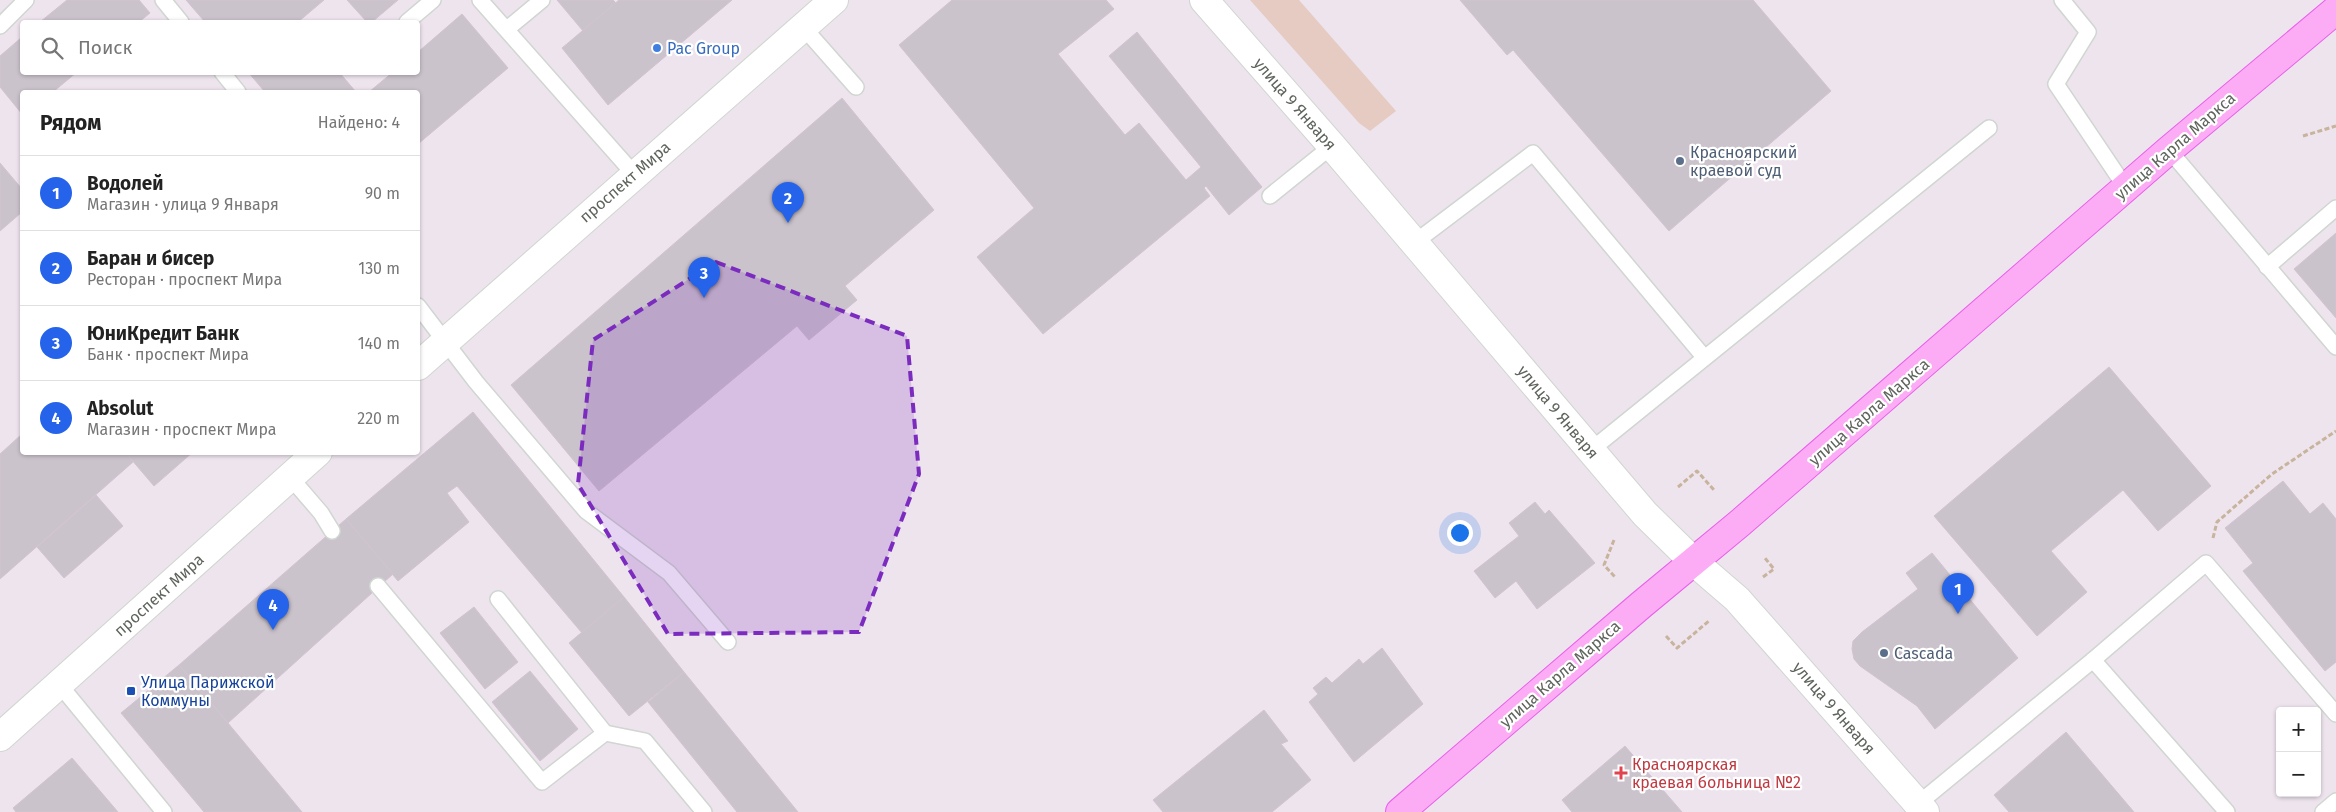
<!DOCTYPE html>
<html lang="ru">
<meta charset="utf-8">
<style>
:root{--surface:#fff;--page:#f2f2f2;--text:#222;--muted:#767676;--line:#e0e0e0;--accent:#2563eb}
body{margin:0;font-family:"Fira Sans",sans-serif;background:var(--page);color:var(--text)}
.controls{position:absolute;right:15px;bottom:15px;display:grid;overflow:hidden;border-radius:5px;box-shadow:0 1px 4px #0004}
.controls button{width:45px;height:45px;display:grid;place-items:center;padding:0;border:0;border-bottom:1px solid var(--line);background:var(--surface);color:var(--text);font:25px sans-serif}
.you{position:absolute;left:1459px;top:532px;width:18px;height:18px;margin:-12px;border:4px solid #fff;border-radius:50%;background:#1a73e8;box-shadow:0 0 0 8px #1a73e833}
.badge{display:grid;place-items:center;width:32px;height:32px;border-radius:50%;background:var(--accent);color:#fff;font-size:16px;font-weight:700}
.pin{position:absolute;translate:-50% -41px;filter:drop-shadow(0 1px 2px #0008)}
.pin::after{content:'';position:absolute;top:26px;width:18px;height:15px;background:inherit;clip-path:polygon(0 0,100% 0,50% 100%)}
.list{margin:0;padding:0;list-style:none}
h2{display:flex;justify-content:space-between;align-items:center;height:65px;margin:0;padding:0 20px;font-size:21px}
h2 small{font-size:16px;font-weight:400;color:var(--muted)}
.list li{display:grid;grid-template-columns:32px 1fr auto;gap:15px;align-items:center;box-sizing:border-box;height:75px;padding:0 20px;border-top:1px solid var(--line)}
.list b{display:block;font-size:19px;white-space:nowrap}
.list p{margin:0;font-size:16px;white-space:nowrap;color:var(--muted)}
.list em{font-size:16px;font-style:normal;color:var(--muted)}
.icon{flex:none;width:28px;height:28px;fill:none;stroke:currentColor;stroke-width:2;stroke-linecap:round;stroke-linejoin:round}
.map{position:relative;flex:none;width:2336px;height:812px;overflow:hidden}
.search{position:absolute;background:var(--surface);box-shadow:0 1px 4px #0004;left:20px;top:20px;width:400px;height:55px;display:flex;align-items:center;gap:12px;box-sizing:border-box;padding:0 18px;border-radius:5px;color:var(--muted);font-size:19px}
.panel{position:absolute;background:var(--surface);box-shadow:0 1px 4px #0004;left:20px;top:90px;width:400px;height:365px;border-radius:5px}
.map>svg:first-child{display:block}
</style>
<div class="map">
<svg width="2336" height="812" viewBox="0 0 2336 812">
<rect width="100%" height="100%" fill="#eee4ee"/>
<!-- green -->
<path fill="#e5cbc2" d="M1250,0H1299L1396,111L1370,131L1359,123Z"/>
<!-- building -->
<g fill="#cbc3cc" stroke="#d2c3d2">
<path d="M67,0H139L150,13L139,22H40Z"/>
<path d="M186,0H324L298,22H205Z"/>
<path d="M347,0H398L372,22H367Z"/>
<path d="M557,0H613L616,3L583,31Z"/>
<path d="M619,0H732L608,105L562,48Z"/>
<path d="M952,0H1106L1114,9L1058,54L1125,135L1139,123L1186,180L1201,167L1109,56L1137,32L1262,187L1229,215L1206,186L1204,188L1210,196L1043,334L977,257L1034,208L899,45Z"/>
<path d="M1460,0H1753L1831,91L1669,231L1513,50L1507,55Z"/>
<path d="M462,14L508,68L418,144V92H369L393,72H418V52Z"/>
<path d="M22,37V72H77L53,92H22V114L0,87V56Z"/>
<path d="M248,72H339L356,92H265Z"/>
<path d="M842,98L934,210L845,286L857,300L809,340L797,326L599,491L511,385Z"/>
<path d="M0,163L22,189V212L0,231Z"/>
<path d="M2336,233V318L2294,269Z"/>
<path d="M2109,367L2211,486L2158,531L2123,490L2051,551L2087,592L2037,636L1934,516Z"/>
<path d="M473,412L624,597L582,633L457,486L447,493L469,522L398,581L346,519Z"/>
<path d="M22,434V452H125L133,462L0,579V454Z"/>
<path d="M125,452H193L154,486Z"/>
<path d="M2283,481L2310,514L2323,503L2336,519V662L2325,671L2243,571L2253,563L2225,528Z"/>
<path d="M96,495L123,526L64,578L37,547Z"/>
<path d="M1535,502L1545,514L1549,510L1595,563L1537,609L1516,581L1495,598L1474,571L1519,536L1509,523Z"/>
<path d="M346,519L393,574L228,723L179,665Z"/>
<path d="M1932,553L2018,658L1935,729L1917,706L1860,666L1854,659L1852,649L1853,641L1862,632L1918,589L1906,573Z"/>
<path d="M624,597L684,672L629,716L569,643Z"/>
<path d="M474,607L518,662L485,689L440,633Z"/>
<path d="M1382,648L1423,704L1354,762L1309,702L1318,694L1313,688L1326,677L1332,683L1359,659L1363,664Z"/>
<path d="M179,665L228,723L302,812H204L121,713Z"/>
<path d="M530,671L578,729L540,761L492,702Z"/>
<path d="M684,672L798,812H737L648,702Z"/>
<path d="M1264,710L1288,741L1281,744L1311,780L1272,812H1163L1153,800Z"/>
<path d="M2066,732L2134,812H2009L1994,795Z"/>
<path d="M1625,746L1682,812H1572L1562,800Z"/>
<path d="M72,758L118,812H16L13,808Z"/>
</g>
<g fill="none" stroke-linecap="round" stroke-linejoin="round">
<defs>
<g id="lane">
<path d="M163,0L181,22"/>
<path d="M480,0L634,174"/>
<path d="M2062,0L2088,32L2056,84L2126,188"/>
<path d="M407,22L433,0"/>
<path d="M0,26L26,0"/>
<path d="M804,28L856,87"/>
<path d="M507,29L542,0"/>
<path d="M222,72L238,92"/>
<path d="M2169,150L2336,347"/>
<path d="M1270,196L1332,146"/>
<path d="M1414,243L1533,153L1704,357"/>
<path d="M2267,267L2336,208"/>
<path d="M418,306L476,382L586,511L669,573L728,642"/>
<path d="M1591,450L1989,128"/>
<path d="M290,477L321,513L332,531"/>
<path d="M378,586L542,782L605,733L498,599"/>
<path d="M2093,660L2227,812"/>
<path d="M59,684L164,812"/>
<path d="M605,733L645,741L704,812"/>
<path d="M1913,808L2093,660L2206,563L2336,714"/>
<path d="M2323,812L2336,801"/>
</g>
<path id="street" d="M1694,562L1737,599L1925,812"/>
<g id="secondary">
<path d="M1204,0L1332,146L1645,514L1694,562"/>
<path d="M418,366L834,0"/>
<path d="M0,737L318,452"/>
</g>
<path id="primary" d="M1400,812L1641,605L1740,523L2169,150L2336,10"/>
</defs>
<!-- lane casing -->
<use href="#lane" stroke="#d0d6d0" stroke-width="18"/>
<!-- street casing -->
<use href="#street" stroke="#d0d6d0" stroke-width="30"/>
<!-- secondary casing -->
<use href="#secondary" stroke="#d0d7cf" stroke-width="30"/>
<!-- primary casing -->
<use href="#primary" stroke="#e860eb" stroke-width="30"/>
<!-- path -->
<g stroke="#c8b39c" stroke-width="3" stroke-dasharray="5 2.5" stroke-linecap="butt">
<path d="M2303,136L2336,126"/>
<path d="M1678,487L1697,471L1714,490"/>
<path d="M2213,538L2217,522L2272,474L2336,431"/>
<path d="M1614,540L1604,565L1615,577"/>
<path d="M1763,577L1774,569L1764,557"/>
<path d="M1666,636L1677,648L1710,620"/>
</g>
<!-- lane -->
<use href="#lane" stroke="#fff" stroke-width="15"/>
<!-- street -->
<use href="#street" stroke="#fff" stroke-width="28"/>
<!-- secondary -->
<use href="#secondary" stroke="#fff" stroke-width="28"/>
<!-- primary -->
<use href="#primary" stroke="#fcacf4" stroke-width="28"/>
</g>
<!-- marked area -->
<path fill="#7b2cbf" fill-opacity="0.2" stroke="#7b2cbf" stroke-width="4" stroke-dasharray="10 6" stroke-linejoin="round" d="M716,262L907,336L919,474L859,632L668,634L578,484L593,340Z"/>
<!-- markers -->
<circle fill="#3f7fe0" stroke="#fff" stroke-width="2" cx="657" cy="48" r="5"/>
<g fill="#5c6f8a" stroke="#fff" stroke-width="2">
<circle cx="1680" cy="161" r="5"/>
<circle cx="1884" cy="653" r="5"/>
</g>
<rect fill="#1a4fb4" stroke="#fff" stroke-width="2" x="126" y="686" width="10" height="10" rx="2.5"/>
<path fill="#e0444e" stroke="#fff" stroke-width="2" d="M1618.5 765.5h5v5h5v5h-5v5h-5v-5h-5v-5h5z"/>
<g text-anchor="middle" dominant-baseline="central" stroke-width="4.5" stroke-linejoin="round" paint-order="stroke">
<!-- shop labels -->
<g font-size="16" fill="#366cbe" stroke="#fff" text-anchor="start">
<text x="667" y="48">Pac Group</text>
</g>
<!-- street labels -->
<g font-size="16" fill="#5e645c" stroke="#fff">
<text transform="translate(1295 104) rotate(49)">улица 9 Января</text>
<text transform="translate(2175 146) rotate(-41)">улица Карла Маркса</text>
<text transform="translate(625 182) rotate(-41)">проспект Мира</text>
<text transform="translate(1558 412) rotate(50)">улица 9 Января</text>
<text transform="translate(1869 412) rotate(-41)">улица Карла Маркса</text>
<text transform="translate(159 595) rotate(-42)">проспект Мира</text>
<text transform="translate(1560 674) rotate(-41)">улица Карла Маркса</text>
<text transform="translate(1834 708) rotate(49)">улица 9 Января</text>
</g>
<!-- service labels -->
<g font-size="16" fill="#4e5e75" stroke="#fff" text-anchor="start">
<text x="1690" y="152">Красноярский<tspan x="1690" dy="18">краевой суд</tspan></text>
<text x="1894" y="653">Cascada</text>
</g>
<!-- transit labels -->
<g font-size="16" fill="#164399" stroke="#fff" text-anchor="start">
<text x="141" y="682">Улица Парижской<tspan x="141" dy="18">Коммуны</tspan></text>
</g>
<!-- health labels -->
<g font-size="16" fill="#be3a42" stroke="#fff" text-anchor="start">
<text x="1632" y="764">Красноярская<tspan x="1632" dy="18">краевая больница №2</tspan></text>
</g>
</g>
</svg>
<div class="controls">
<button>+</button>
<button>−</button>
</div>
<div class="you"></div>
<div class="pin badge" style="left:1958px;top:614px">1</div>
<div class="pin badge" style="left:788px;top:223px">2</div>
<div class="pin badge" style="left:704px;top:298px">3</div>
<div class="pin badge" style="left:273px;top:630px">4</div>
<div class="search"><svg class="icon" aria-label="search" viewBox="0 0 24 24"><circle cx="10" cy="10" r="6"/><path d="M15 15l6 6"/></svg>Поиск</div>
<section class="panel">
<h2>Рядом<small>Найдено: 4</small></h2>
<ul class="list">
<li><span class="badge">1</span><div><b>Водолей</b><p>Магазин · улица 9 Января</p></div><em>90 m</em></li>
<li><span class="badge">2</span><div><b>Баран и бисер</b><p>Ресторан · проспект Мира</p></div><em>130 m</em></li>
<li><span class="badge">3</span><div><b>ЮниКредит Банк</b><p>Банк · проспект Мира</p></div><em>140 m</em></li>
<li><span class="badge">4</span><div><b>Absolut</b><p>Магазин · проспект Мира</p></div><em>220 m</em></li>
</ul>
</section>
</div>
